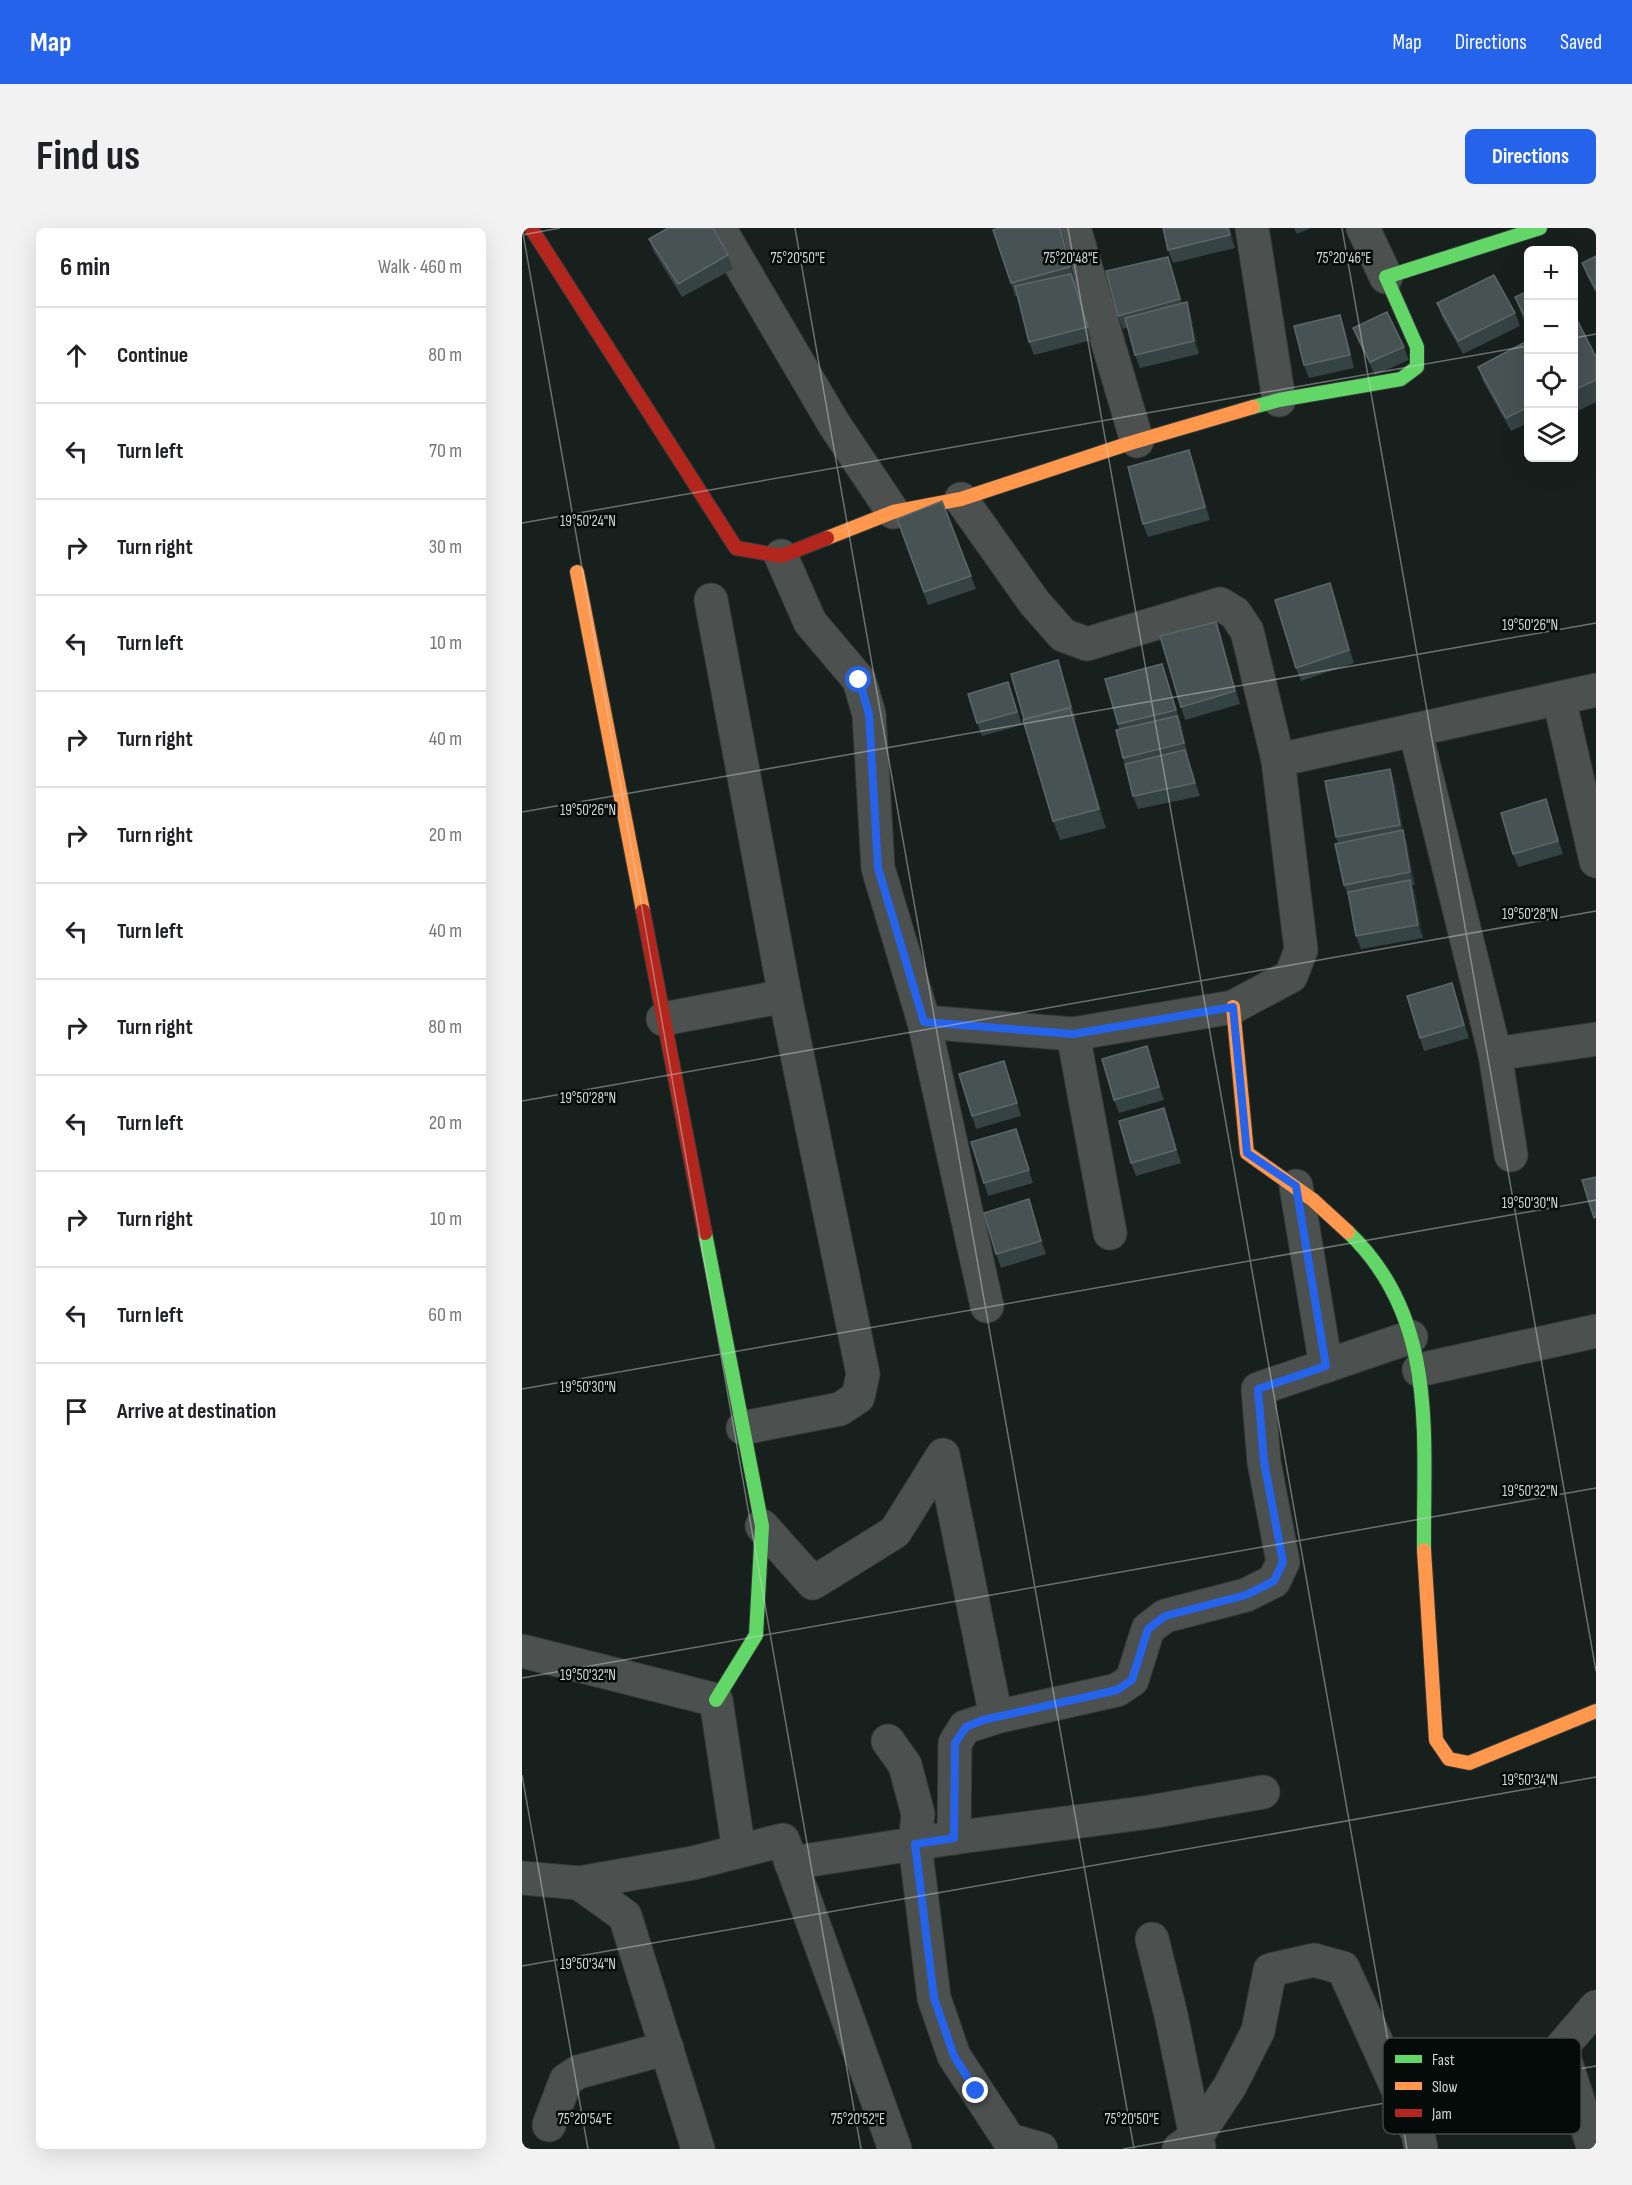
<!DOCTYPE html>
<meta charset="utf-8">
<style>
:root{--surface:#fff;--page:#f2f2f2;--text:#202124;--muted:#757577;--line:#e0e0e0;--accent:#2563eb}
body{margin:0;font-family:"Sofia Sans Condensed",sans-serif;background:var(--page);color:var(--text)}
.controls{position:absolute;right:18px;top:18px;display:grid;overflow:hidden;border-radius:9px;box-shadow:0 6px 24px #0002}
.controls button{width:54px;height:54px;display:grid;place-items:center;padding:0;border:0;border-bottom:2px solid var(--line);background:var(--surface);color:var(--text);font:30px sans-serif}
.stop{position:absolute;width:18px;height:18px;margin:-14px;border:4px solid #2563eb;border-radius:50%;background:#fff}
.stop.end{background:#2563eb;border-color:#fff;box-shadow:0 2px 6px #0008}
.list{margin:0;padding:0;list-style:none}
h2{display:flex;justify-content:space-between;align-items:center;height:78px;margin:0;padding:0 24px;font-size:26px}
h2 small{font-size:20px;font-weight:400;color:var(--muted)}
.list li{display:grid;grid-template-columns:39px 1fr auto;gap:18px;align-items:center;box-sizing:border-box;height:96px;padding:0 24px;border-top:2px solid var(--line)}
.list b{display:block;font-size:22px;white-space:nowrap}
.list em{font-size:20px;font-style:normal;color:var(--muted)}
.icon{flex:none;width:33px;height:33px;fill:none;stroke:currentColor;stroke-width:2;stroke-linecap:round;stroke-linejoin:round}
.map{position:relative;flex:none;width:1074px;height:1921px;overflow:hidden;border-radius:9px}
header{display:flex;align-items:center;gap:36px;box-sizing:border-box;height:84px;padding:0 30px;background:var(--accent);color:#fff}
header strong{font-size:28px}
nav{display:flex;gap:33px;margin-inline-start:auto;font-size:21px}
.intro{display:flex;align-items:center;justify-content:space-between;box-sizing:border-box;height:144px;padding:0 36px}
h1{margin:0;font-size:42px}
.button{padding:15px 27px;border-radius:9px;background:var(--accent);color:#fff;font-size:21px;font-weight:700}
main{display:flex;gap:36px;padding:0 36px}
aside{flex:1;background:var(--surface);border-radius:9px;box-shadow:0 6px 24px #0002}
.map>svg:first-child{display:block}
</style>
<header>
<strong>Map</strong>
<nav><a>Map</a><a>Directions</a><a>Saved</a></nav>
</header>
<div class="intro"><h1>Find us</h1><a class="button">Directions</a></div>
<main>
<aside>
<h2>6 min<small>Walk · 460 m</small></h2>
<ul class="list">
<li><svg class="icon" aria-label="ahead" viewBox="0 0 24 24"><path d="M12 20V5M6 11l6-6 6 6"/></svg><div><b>Continue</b></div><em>80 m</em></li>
<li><svg class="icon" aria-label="left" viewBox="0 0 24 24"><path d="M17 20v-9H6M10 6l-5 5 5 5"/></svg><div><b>Turn left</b></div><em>70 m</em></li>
<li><svg class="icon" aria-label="right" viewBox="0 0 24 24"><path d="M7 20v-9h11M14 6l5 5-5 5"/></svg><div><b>Turn right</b></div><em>30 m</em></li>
<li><svg class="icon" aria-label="left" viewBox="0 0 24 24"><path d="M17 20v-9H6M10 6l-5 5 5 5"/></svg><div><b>Turn left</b></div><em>10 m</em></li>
<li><svg class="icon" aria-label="right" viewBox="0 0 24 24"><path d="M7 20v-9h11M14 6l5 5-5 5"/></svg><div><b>Turn right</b></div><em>40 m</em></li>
<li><svg class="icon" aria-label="right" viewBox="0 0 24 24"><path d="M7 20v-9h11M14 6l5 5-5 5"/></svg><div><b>Turn right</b></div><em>20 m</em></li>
<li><svg class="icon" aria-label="left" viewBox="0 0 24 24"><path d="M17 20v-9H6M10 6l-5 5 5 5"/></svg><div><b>Turn left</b></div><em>40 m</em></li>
<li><svg class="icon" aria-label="right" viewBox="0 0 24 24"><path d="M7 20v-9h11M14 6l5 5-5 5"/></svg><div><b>Turn right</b></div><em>80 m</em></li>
<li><svg class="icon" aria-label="left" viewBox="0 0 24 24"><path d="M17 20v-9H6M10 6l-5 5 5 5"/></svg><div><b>Turn left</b></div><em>20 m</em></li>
<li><svg class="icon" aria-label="right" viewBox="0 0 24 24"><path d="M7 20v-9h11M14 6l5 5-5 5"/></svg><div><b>Turn right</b></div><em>10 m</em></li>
<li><svg class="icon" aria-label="left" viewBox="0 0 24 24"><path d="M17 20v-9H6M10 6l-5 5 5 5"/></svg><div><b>Turn left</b></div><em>60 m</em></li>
<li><svg class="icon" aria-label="arrive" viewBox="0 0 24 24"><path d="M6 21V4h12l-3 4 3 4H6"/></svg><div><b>Arrive at destination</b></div></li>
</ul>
</aside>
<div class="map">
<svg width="1074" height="1921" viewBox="0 0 1074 1921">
<rect width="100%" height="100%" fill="#18201e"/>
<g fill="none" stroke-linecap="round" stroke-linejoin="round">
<defs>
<g id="street">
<path d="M197,0L312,196L371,284"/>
<path d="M552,0L615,213"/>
<path d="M730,0L757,172"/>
<path d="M841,0L864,49"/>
<path d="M439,271L512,374L541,407L565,416L698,376L713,385L725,403L756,532"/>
<path d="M259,328L288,394L337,452L347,486L356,640L402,794L465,1078"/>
<path d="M189,372L263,768L341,1146L336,1169L318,1181L221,1200"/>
<path d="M1037,470L1074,633"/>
<path d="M893,502L973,826L989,927"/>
<path d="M141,791L263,768"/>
<path d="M402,794L551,806L711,779L769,748L779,722L756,532L1074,462"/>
<path d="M551,806L588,1005"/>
<path d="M973,826L1074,811"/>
<path d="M774,958L804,1138"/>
<path d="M897,1142L1074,1103"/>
<path d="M240,1298L291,1355L373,1304L421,1227L474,1489"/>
<path d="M0,1423L194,1472L217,1623"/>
<path d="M366,1513L383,1537L396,1586L393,1616L412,1770L432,1828L487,1912L519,1921"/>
<path d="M432,1610L433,1515L443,1499L474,1489L595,1462L610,1452L626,1401L643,1388L724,1367L752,1353L761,1334L742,1234L736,1161L889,1109"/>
<path d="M269,1635L430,1610L628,1584L741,1564"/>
<path d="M0,1650L57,1655L171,1635L261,1612L373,1921"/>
<path d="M57,1655L103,1688L176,1921"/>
<path d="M630,1711L649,1787L674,1909L677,1919"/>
<path d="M27,1897L44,1852L56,1844L145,1820"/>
<path d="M657,1921L674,1909L708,1858L736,1803L748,1742L792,1732L821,1740L896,1906L899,1921"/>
<path d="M1072,1921L1039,1820L1074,1779"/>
</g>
<g id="fast">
<path d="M731,179L757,172L879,151L895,139V119L864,49L1018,0"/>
<path d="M826,1004C917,1090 901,1208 902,1322"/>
<path d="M183,1005L240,1298L234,1407L194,1472"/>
</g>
<g id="slow">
<path d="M305,310L371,284L439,271L605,216L731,179"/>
<path d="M55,344L121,683"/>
<path d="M711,779L725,925L791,972L826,1004"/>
<path d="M902,1322L914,1512L927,1531L947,1535L1074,1483"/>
</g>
<g id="jam">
<path d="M9,0L214,320L259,328L305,310"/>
<path d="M121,683L183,1005"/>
</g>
</defs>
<!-- street casing -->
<use href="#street" stroke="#343a38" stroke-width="35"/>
<!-- fast casing -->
<use href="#fast" stroke="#343a38" stroke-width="16"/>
<!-- slow casing -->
<use href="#slow" stroke="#343a38" stroke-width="16"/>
<!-- jam casing -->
<use href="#jam" stroke="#343a38" stroke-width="16"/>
<!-- street -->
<use href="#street" stroke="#4c5150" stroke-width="33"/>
<!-- fast -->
<use href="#fast" stroke="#63d668" stroke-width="14"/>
<!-- slow -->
<use href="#slow" stroke="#ff974d" stroke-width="14"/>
<!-- jam -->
<use href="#jam" stroke="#b3261e" stroke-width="14"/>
</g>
<!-- wall -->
<g fill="#364343">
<path d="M477,0H539L553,52L552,53L570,112L512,127L507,114L495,68H493L489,55Z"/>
<path d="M708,0L713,20L651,35L646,22Z"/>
<path d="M772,0H789L775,6Z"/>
<path d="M127,11L206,27L211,41L160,69L132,24Z"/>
<path d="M1074,28V65L1065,48L1060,35Z"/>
<path d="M651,42L660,75L665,74L669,87L677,126L618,140L613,127L606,99L601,101L596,88Z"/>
<path d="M1006,63V100L1000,88L993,69Z"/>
<path d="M915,75L993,85L998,98L941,126L920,89Z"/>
<path d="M1052,86L1074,129V174L1052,185Z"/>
<path d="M818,87L823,100L832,140L787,150L782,137Z"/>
<path d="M831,100L882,119L887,132L853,147L836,113Z"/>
<path d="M1006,116V195L989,203L961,153L956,139Z"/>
<path d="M672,235L688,292L626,309L621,296Z"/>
<path d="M375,291L449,348L454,361L406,377Z"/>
<path d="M808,355L813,368L832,435L779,453L774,440Z"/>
<path d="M694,394L699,407L718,476L663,492L659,479Z"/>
<path d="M640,436L659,495L666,529L678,568L616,581L611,568L601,530L597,501L596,496Z"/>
<path d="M540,445L554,492H553L584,600L538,612L531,593L489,446Z"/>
<path d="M491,468L500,497L460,508L455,495Z"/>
<path d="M873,554L882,607L885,615L893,657H890L893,665L901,710L839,721L834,708L827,670L822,657L816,615L814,609Z"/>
<path d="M1028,584L1041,626L996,639L991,626Z"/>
<path d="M934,769L947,810L902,823L898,810Z"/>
<path d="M625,818L642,872L597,885L592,872Z"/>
<path d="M482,833L499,888L454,901L450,888Z"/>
<path d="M642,880L659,935L614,948L609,935Z"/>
<path d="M494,901L511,955L466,968L462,955Z"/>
<path d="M511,984L524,1026L479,1040L474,1026Z"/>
</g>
<!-- shaded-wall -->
<g fill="#232e2e">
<path d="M538,0H539L553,52L548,39Z"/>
<path d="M706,0H708L713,20L708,7Z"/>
<path d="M646,29L651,42L663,84L658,71Z"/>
<path d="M665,74L669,87L677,126L672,113Z"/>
<path d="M818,87L823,100L832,140L828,127Z"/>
<path d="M667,222L672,235L688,292L683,279Z"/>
<path d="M808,355L813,368L832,435L827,422Z"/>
<path d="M694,394L699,407L718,476L713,463Z"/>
<path d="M536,432L540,445L554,492L549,479Z"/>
<path d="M640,436L645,449L659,495L654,482Z"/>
<path d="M548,480L555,499L584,600L577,581Z"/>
<path d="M655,488L660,501L667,529L662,515Z"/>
<path d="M663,522L668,535L678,568L673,555Z"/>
<path d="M868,541L873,554L882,607L885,615L893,657L888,644Z"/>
<path d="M1024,571L1028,584L1041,626L1036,613Z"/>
<path d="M888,652L893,665L901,710L896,697Z"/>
<path d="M625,818L629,831L642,872L637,859Z"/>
<path d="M482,833L487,846L499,888L495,875Z"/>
<path d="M642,880L647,893L659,935L654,922Z"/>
<path d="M494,901L499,914L511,955L507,942Z"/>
<path d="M507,971L511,984L524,1026L519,1013Z"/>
</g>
<!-- building -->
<g fill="#475353" stroke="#5c6867" stroke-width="1.5">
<path d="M146,0H191L206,27L156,56L127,11Z"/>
<path d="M477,0H538L548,39L489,55L471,2Z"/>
<path d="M641,0H706L708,7L646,22Z"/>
<path d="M1074,28V62L1060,35Z"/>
<path d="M646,29L658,71L596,88L584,43Z"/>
<path d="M549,46L566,99L507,114L493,58Z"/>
<path d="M972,47L993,85L936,113L915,75Z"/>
<path d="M1006,63V95L993,69Z"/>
<path d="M665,74L672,113L613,127L603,90Z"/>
<path d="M865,84L882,119L848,134L831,100Z"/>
<path d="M1052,86L1074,129V152L1052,162Z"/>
<path d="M818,87L828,127L782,137L772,98Z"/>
<path d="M1005,113L1006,116V179L984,190L956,139Z"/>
<path d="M667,222L683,279L621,296L606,239Z"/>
<path d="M420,273L449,348L402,364L375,291Z"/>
<path d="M808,355L827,422L774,440L753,372Z"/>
<path d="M694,394L713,463L659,479L638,408Z"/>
<path d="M536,432L549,479L502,491L489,446Z"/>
<path d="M640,436L654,482L596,496L583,451Z"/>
<path d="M486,454L495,484L455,495L446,466Z"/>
<path d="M548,480L577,581L531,593L501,492Z"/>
<path d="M655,488L662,515L601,530L594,502Z"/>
<path d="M663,522L673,555L611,568L603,536Z"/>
<path d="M868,541L878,597L814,609L803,553Z"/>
<path d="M1024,571L1036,613L991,626L979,585Z"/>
<path d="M881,602L888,644L822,657L813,616Z"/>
<path d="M888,652L896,697L834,708L826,664Z"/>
<path d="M930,755L942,797L898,810L885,768Z"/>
<path d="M625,818L637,859L592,872L580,831Z"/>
<path d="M482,833L495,875L450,888L437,846Z"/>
<path d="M642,880L654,922L609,935L597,893Z"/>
<path d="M494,901L507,942L462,955L449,914Z"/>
<path d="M1074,949V989L1072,990L1060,952Z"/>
<path d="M507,971L519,1013L474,1026L462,985Z"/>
</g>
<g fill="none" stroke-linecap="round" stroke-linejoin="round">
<!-- route -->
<path stroke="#2563eb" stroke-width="8" d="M337,452L347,486L356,640L402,794L551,806L711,779L725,925L774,958L804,1138L736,1161L742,1234L761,1334L752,1353L724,1367L643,1388L626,1401L610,1452L595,1462L461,1492L444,1499L433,1515L432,1610L393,1616L412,1770L432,1828L454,1863"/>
</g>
<!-- ticks -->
<path fill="none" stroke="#ced8d5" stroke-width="1.5" stroke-opacity="0.45" d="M0,0L339,1921M273,0L612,1921M546,0L885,1921M820,0L1074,1443M0,7L38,0M1052,110L1074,106M0,295L1006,118M0,584L1074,395M0,873L1074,683M0,1161L1074,972M0,1450L1074,1260M0,1547L66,1921M0,1738L1074,1549M601,1921L1074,1838"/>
<!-- legend -->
<rect x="861" y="1810" width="198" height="96" rx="9" fill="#050b09" stroke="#414846" stroke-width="1.5"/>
<rect x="873" y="1827" width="27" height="8" fill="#63d668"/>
<rect x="873" y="1854" width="27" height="8" fill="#ff974d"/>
<rect x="873" y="1881" width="27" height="8" fill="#b3261e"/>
<g font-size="16" fill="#ced8d5">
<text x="910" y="1837">Fast</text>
<text x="910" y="1864">Slow</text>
<text x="910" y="1891">Jam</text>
</g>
<g font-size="15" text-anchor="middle" fill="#ced8d5" stroke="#050b09" stroke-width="5" stroke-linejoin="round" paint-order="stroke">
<text x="276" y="35">75°20'50"E</text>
<text x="549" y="35">75°20'48"E</text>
<text x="822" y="35">75°20'46"E</text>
<text x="66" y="298">19°50'24"N</text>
<text x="1008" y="402">19°50'26"N</text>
<text x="66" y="587">19°50'26"N</text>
<text x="1008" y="691">19°50'28"N</text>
<text x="66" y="875">19°50'28"N</text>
<text x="1008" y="980">19°50'30"N</text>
<text x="66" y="1164">19°50'30"N</text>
<text x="1008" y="1268">19°50'32"N</text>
<text x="66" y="1452">19°50'32"N</text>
<text x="1008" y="1557">19°50'34"N</text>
<text x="66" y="1741">19°50'34"N</text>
<text x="63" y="1896">75°20'54"E</text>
<text x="336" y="1896">75°20'52"E</text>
<text x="610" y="1896">75°20'50"E</text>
</g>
</svg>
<div class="controls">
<button>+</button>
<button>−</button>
<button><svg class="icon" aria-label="locate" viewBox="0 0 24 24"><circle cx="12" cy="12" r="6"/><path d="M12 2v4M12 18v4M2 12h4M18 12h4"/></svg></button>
<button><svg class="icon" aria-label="layers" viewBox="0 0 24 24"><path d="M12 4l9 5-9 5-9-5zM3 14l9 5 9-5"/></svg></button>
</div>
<div class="stop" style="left:337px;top:452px"></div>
<div class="stop end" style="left:454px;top:1863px"></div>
</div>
</main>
